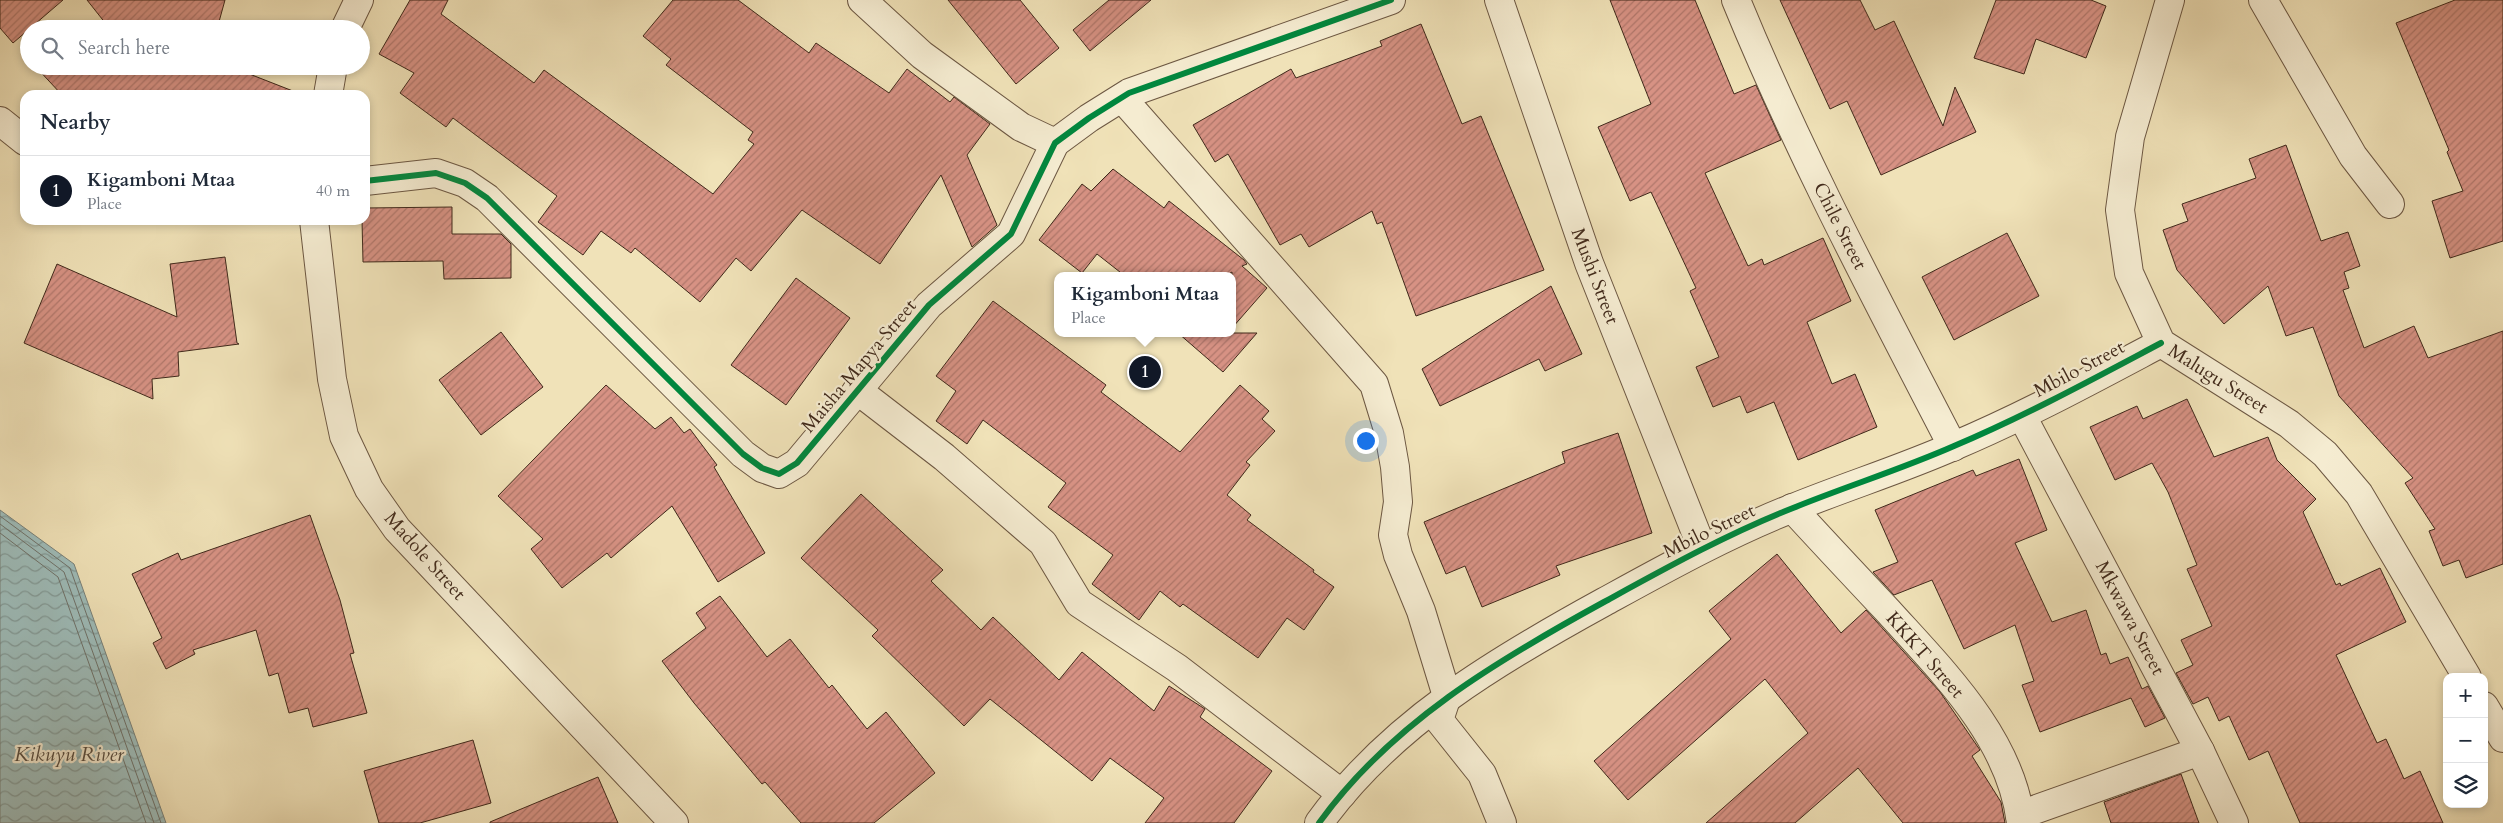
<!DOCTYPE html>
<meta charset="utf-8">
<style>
:root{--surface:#fff;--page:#f2f2f3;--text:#1f2937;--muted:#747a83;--line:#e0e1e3;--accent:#111827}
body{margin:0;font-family:Cardo,serif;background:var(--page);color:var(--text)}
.controls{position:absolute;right:15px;bottom:15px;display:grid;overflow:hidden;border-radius:10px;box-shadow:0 2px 8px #0003}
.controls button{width:45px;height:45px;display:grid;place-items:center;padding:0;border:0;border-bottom:1px solid var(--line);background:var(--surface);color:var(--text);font:25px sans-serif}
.you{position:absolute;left:1365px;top:440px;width:18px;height:18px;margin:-12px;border:4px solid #fff;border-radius:50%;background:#1a73e8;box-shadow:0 0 0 8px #1a73e833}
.badge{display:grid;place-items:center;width:32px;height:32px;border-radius:50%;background:var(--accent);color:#fff;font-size:16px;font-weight:700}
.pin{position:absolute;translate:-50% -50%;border:2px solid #fff;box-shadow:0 1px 5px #0006}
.popup{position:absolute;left:1054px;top:272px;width:182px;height:65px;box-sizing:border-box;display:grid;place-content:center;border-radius:10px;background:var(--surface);filter:drop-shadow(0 1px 4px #0005);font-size:16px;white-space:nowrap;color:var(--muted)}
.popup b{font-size:19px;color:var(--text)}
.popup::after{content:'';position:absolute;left:50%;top:100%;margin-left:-10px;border:10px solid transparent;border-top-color:var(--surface)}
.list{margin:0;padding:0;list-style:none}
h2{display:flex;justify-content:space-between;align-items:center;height:65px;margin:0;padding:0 20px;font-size:21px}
h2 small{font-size:16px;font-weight:400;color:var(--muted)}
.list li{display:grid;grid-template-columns:32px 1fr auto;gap:15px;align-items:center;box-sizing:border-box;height:70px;padding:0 20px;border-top:1px solid var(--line)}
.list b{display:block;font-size:19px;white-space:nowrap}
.list p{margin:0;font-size:16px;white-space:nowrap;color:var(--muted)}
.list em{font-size:16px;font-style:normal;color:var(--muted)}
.icon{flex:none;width:28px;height:28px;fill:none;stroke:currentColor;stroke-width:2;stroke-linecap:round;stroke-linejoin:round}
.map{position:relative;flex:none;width:2503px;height:823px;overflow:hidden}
.search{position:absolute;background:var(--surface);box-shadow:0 2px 8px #0003;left:20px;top:20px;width:350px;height:55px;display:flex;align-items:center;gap:12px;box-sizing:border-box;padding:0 18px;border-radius:28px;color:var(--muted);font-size:19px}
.panel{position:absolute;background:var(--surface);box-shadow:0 2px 8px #0003;left:20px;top:90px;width:350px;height:135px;border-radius:15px}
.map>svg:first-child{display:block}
</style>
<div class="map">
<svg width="2503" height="823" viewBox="0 0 2503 823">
<defs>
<pattern id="water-waves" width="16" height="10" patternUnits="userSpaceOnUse" patternTransform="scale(1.25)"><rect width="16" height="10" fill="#9ebcb9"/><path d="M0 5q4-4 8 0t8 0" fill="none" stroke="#829996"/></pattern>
<pattern id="building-hatch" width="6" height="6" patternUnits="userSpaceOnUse" patternTransform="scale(1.25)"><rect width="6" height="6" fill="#d79284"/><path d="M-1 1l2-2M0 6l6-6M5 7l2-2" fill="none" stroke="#b0776b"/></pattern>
</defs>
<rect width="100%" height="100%" fill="#f0e2b8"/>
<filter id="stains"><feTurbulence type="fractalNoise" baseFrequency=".004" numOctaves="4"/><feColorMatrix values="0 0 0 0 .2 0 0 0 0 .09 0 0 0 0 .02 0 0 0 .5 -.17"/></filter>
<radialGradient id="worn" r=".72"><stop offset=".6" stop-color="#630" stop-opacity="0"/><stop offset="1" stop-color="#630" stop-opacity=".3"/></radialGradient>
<!-- water -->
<path fill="url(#water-waves)" stroke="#78817a" d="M0,510L74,564L166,823H0Z"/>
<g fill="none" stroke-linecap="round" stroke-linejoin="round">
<!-- shore -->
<g stroke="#6f726a" stroke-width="1">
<path d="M0,516L70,568L161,823"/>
<path d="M0,524L64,572L154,823"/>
<path d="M0,533L58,577L146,823"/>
</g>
</g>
<!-- building -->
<g fill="url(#building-hatch)" stroke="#40291b">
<path d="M0,0H63L13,43L0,28Z"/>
<path d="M87,0H225L217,29H110Z"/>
<path d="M410,0H448L441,14L534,83L544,70L713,194L754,144L748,140L753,132L666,65L671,59L643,36L673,0H738L809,53L816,43L889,93L907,69L950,102L954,97L990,124L967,155L997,225L972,247L941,175L880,264L802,210L751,271L736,258L700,302L635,248L631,253L601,231L583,255L538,222L557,196L453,118L446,127L400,93L414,73L379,54Z"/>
<path d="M948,0H1020L1059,48L1016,84Z"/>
<path d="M1109,0H1151L1090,51L1073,30Z"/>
<path d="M1610,0H1695L1734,94L1756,85L1781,140L1705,173L1748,266L1762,259L1764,265L1823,238L1851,301L1807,322L1832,384L1855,374L1877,427L1798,460L1774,402L1747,413L1740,396L1713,407L1696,367L1719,357L1690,291L1696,288L1651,192L1630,201L1598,127L1651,104Z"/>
<path d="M1780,0H1860L1875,30L1894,21L1943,126L1955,87L1976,132L1881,175L1847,101L1830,109Z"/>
<path d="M1996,0H2091L2106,6L2086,58L2036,39L2024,74L1974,58Z"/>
<path d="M2455,0H2503V241L2450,258L2432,201L2463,191L2447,152L2449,150L2396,23Z"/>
<path d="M1421,24L1462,124L1481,116L1544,270L1416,316L1382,222L1377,224L1372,211L1309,247L1301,234L1280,245L1228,154L1215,162L1193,125L1291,69L1296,78L1382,46L1380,41Z"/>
<path d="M35,66H229L298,93V95H62Z"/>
<path d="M2286,145L2321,241L2348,232L2360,266L2344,272L2349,288L2343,290L2364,348L2414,326L2428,358L2503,331V564L2466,578L2459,560L2443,566L2429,531L2435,529L2405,483L2413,478L2339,396L2313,327L2286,336L2268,286L2224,324L2177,270L2163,230L2188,221L2182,204L2256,178L2249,159Z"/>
<path d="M1113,169L1164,208L1169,201L1244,260L1247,264L1242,266L1267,288L1232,328V272L1225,276H1125L1097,254L1082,273L1039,240L1082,184L1091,191Z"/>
<path d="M452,207V234H501L511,244V278L444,279L443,261L363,262L362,220H365V208Z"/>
<path d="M2007,233L2039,296L1954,340L1922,277Z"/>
<path d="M225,257L237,343L239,344L178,352L179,376L152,379L153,399L24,343L57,264L177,317L170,264Z"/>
<path d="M796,278L850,318L786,405L731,365Z"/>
<path d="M1551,286L1582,354L1545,371L1539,359L1440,406L1422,369Z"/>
<path d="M993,301L1106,385L1101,392L1180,452L1240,385L1269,411L1262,419L1275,431L1246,462L1250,465L1227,495L1251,515L1247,520L1314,570L1313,572L1334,587L1304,630L1287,618L1258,658L1183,604L1180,607L1160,591L1139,620L1092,584L1113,555L1048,507L1066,483L983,420L967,444L936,421L956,391L936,376Z"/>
<path d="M501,332L543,387L481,435L439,380Z"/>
<path d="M1178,333H1257L1223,372Z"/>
<path d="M606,385L655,429L671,417L684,433L690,429L717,465L714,467L765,553L718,582L672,506L611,558L607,553L562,588L531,549L543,539L498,496Z"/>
<path d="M2187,399L2214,457L2268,437L2277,460L2316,499L2303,512L2336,585L2340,583L2341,586L2380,568L2406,622L2336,655L2377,743L2386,739L2404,779L2420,771L2443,823H2300L2268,751L2249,760L2229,716L2219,721L2208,697L2193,704L2176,673L2193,665L2181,640L2212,626L2187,569L2197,565L2168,492L2152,463L2115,480L2090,427L2137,406L2143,419Z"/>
<path d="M1618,433L1652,533L1556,566L1560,575L1482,607L1465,566L1446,574L1424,522L1565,463L1562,452Z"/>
<path d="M2019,459L2047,530L2015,543L2052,622L2086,610L2101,655L2106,653L2110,664L2128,657L2142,689L2148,686L2165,718L2145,727L2131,698L2040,732L2022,685L2034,681L2015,625L1964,649L1932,580L1894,595L1873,572L1898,562L1875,510L1973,470L1976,476Z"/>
<path d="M861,494L943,570L931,581L981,630L993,617L1059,680L1082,652L1154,711L1169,686L1205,709L1200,717L1272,771L1234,823H1145L1164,798L1110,758L1092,781L990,699L964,726L872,636L878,630L801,558Z"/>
<path d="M310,515L340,600L354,653L350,654L367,713L313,727L308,708L289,713L278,673L269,676L256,630L193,650L195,654L166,669L153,643L162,638L132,574L178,553L181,560Z"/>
<path d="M1777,554L1841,633L1866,610L1940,692L1980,750L1972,756L2001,802L2005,823H1903L1858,768L1795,823H1706L1808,733L1765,679L1628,800L1594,761L1731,639L1709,611Z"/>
<path d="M720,596L767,657L790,639L829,688L832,685L867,729L886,712L935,773L874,823H801L765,782L762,784L694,703L662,661L706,628L696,613Z"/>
<path d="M473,740L491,803L420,823H379L364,771Z"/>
<path d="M2181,774L2199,823H2111L2104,802Z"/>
<path d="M598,777L618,823H490V822Z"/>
</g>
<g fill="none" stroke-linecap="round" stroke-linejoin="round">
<defs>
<g id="minor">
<path d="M862,0L922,55L1021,127L1055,143"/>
<path d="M1499,0L1589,263L1702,548"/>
<path d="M1736,0C1799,154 1877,300 1953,447"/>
<path d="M2170,0L2130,137L2120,210L2129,273L2161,343L2289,424L2325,454L2359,494L2467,677"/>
<path d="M2263,0L2353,156L2390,204"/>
<path d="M345,29L359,0"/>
<path d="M328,95L333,66"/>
<path d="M1122,98L1374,384L1389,433L1395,467L1398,502L1393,535L1398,555L1421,611L1447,696L1439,720L1482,774L1502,823"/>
<path d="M0,121L25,141"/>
<path d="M365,181L436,173L465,183L487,198L743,454L762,468L779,474L797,463L929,305L1011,234L1055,143L1089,118L1129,93L1391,0"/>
<path d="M314,220L332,379L344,436L369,489L397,529L674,823"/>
<path d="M857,390L944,457L1043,543L1079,603L1177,668L1342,794"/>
<path d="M2022,416L2200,751L2234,823"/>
<path d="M1792,508C1824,543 1856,577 1888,611C1943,672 2011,738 2021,823"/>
<path d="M2484,706L2503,738"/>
<path d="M2020,815L2200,751"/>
<path d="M1319,823C1391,723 1498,660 1604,602C1666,568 1727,534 1793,508C1847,486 1902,469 1954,446C2025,416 2093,379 2161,343"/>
</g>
</defs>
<!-- minor casing -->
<use href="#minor" stroke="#6c5742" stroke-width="30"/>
<!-- minor -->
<use href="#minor" stroke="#f5ecd1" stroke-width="28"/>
<defs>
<g id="cycleway">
<path d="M365,181L436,173L465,183L487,198L743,454L762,468L779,474L797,463L929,305L1011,234L1055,143L1089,118L1129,93L1391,0"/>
<path d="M1319,823C1391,723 1498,660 1604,602C1666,568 1727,534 1793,508C1847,486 1902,469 1954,446C2025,416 2093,379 2161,343"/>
</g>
</defs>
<!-- cycleway casing -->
<use href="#cycleway" stroke="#f5ecd1" stroke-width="9"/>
<!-- cycleway -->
<use href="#cycleway" stroke="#00873e" stroke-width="6"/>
</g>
<g text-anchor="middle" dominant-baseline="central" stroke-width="4.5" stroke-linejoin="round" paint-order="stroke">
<!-- street labels -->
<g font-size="19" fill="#40291b" stroke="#f5ecd1">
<text transform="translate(1840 226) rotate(63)">Chile Street</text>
<text transform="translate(1595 276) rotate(69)">Mushi Street</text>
<text transform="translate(859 366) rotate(-50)">Maisha Mapya Street</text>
<text transform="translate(2079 369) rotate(-28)">Mbilo Street</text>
<text transform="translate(2218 379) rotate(32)">Malugu Street</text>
<text transform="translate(1709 531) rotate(-26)">Mbilo Street</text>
<text transform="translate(425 556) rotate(48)">Madole Street</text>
<text transform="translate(2130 618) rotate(62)">Mkwawa Street</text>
<text transform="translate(1925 655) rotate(49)">KKKT Street</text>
</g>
<!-- water labels -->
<g font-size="20" font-style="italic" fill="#584e42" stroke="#f5ecd1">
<text x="69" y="754">Kikuyu River</text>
</g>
</g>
<rect width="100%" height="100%" filter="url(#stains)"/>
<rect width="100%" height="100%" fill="url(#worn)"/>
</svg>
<div class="controls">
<button>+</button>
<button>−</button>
<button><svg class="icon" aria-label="layers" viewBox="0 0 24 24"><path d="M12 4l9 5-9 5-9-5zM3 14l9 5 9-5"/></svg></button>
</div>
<div class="you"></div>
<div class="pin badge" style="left:1145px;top:372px">1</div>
<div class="popup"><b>Kigamboni Mtaa</b>Place</div>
<div class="search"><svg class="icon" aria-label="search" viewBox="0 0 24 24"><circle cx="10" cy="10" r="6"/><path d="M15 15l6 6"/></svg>Search here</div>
<section class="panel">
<h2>Nearby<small></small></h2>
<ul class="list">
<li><span class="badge">1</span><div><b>Kigamboni Mtaa</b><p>Place</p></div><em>40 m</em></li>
</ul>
</section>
</div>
